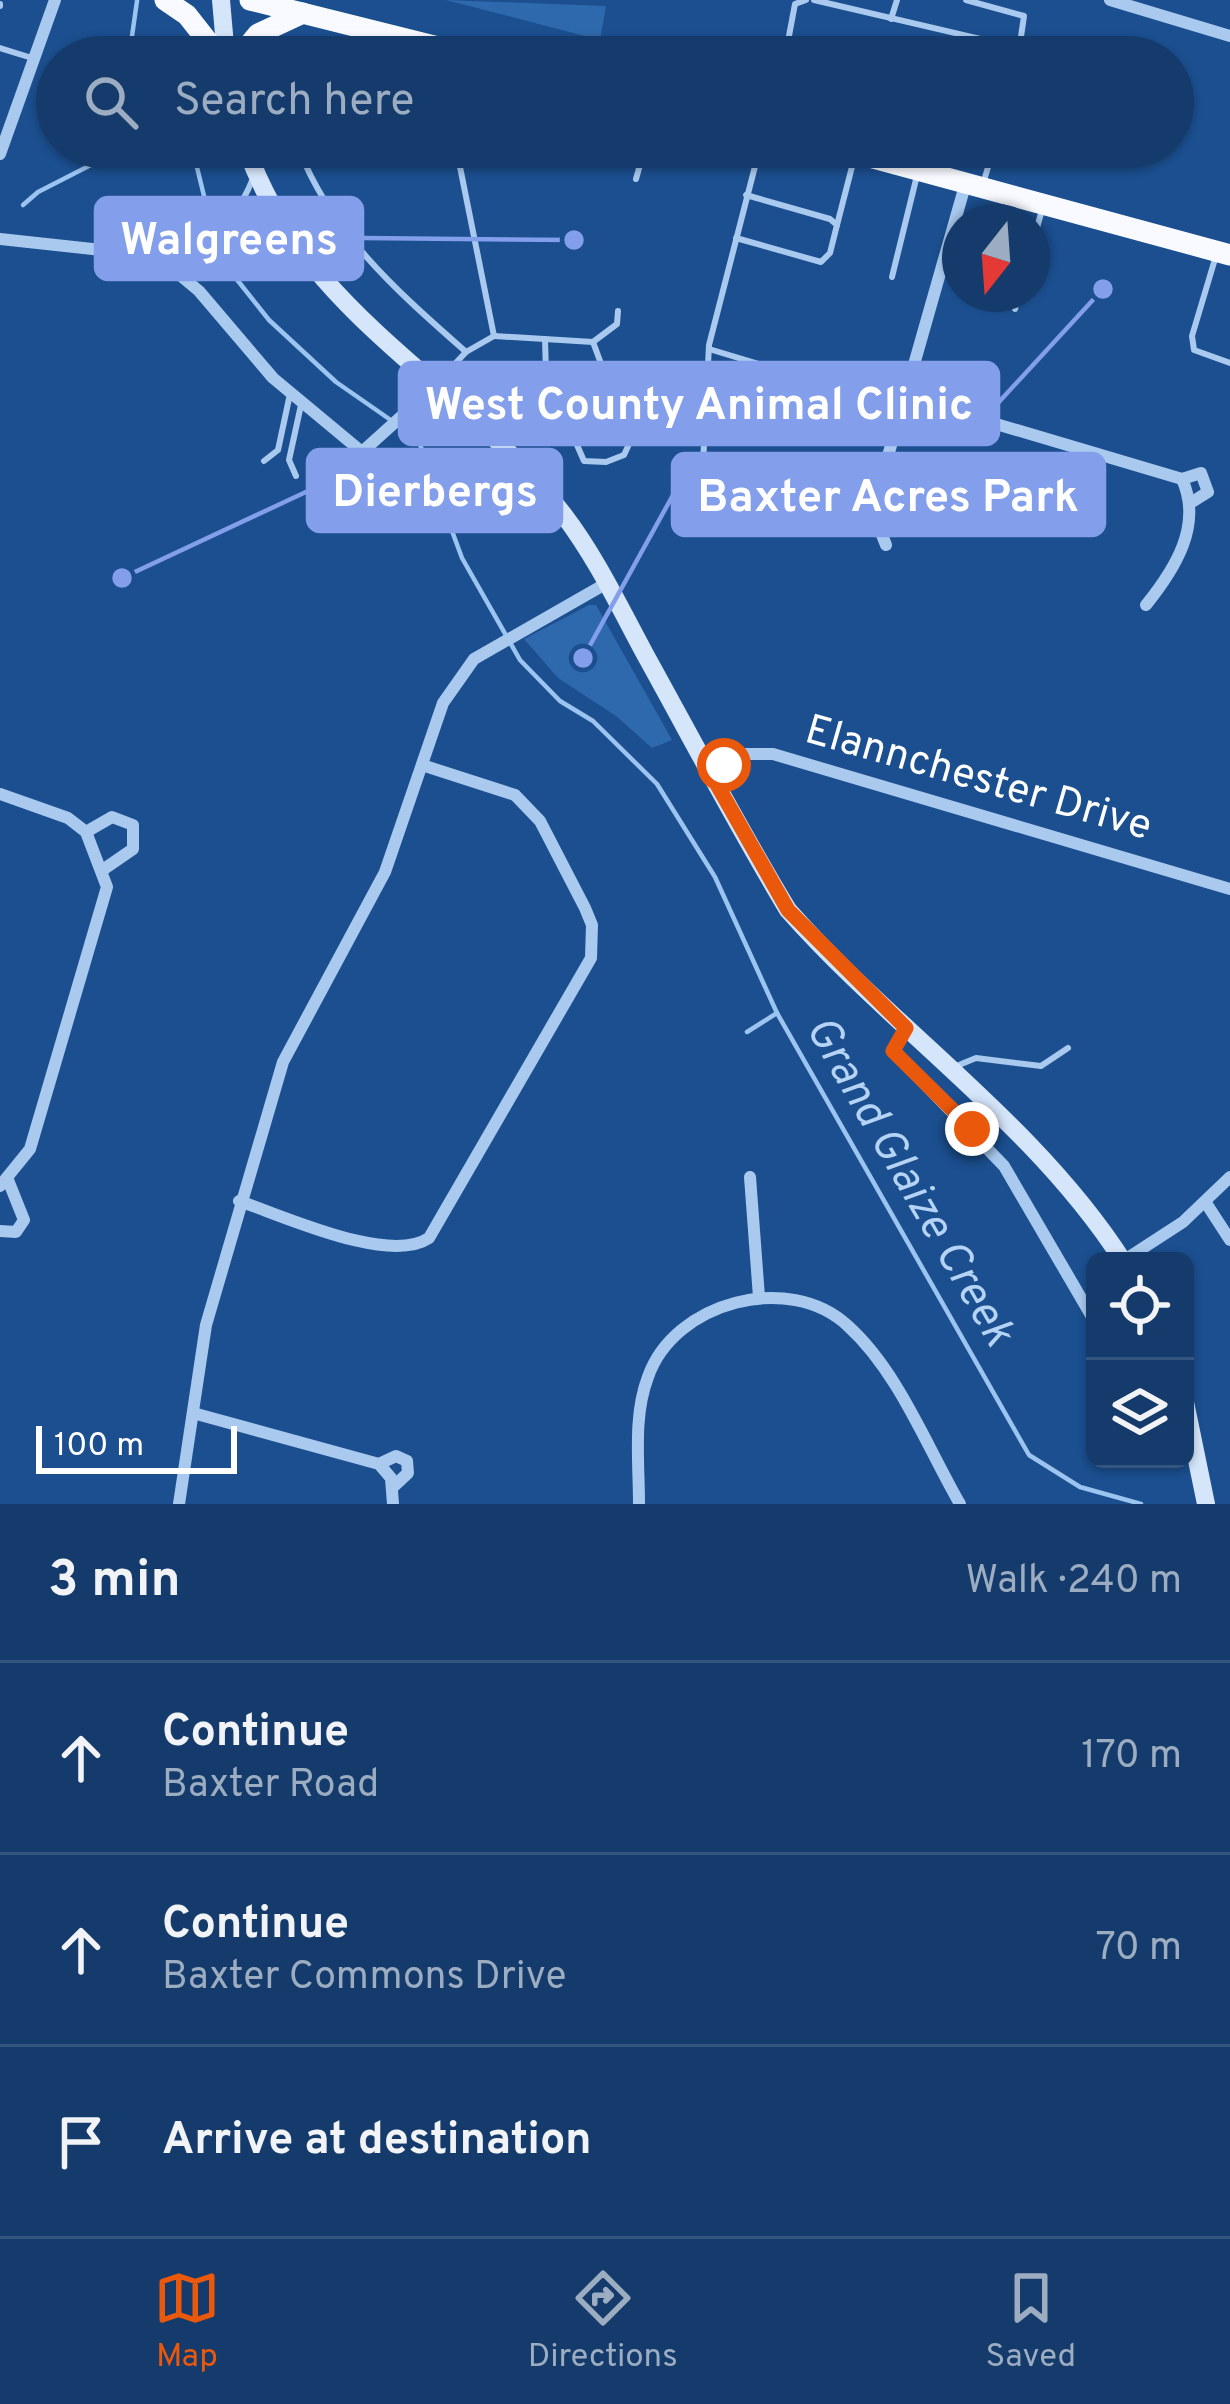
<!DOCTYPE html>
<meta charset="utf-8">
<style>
:root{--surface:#143b6b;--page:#1d4271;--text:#f1f3f6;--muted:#9dadc1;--line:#33557e;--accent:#ea580c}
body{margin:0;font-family:Overpass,sans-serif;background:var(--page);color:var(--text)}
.controls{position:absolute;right:36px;bottom:36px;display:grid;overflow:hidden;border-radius:18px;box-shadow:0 3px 9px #0004}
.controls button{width:108px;height:108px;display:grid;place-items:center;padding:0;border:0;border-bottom:3px solid var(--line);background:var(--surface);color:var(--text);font:60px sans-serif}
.compass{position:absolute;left:942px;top:204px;width:108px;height:108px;border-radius:50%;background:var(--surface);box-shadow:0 3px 9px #0004;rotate:197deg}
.scale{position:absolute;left:36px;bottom:30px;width:201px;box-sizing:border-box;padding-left:12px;border:6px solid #fff;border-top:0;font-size:33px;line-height:42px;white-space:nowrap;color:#fff;-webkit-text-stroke:9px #1b4f8f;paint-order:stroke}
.stop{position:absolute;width:36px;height:36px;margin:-27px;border:9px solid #ea580c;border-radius:50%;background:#fff}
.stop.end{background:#ea580c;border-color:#fff;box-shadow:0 3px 12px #0008}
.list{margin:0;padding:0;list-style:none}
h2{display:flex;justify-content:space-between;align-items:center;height:156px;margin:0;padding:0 48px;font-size:51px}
h2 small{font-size:39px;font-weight:400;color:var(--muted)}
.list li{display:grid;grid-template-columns:78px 1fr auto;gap:36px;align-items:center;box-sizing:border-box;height:192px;padding:0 48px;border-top:3px solid var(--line)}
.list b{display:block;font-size:45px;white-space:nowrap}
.list p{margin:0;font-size:39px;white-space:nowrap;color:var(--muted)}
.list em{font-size:39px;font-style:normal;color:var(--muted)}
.icon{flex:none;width:66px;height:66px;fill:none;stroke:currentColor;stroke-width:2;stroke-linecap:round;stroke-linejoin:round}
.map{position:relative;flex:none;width:1230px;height:1504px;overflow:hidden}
.search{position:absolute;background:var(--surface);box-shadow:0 3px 9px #0004;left:36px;right:36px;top:36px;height:132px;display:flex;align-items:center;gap:30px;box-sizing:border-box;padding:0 42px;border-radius:66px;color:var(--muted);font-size:45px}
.sheet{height:732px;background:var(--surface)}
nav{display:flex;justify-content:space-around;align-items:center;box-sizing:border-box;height:168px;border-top:3px solid var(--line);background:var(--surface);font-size:33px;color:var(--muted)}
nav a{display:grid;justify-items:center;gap:6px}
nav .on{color:var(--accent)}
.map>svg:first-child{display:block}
</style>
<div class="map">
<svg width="1230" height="1504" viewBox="0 0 1230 1504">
<rect width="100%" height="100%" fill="#1b4f8f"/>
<!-- green -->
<g fill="#2e69ad">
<path d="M446,0L606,6L600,40Z"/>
<path d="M589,605H596L672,740L652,748L616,716L558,678L524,639Z"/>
</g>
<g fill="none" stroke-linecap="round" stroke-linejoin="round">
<!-- stream -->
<g stroke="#9cc4f0" stroke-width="4.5">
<path d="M129,57L137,1"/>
<path d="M192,147L219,257L269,320L336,382L418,439L462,558L520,660L560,701L593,721L657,784L715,877L777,1013L1029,1455L1080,1487L1141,1504"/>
<path d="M23,205L38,192L126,147"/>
<path d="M747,1032L777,1013"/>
</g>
<!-- service -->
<g stroke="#a9c9ee" stroke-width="6">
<path d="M814,0L1019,48"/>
<path d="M966,0L1024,16L1018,57"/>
<path d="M0,4V6"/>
<path d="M891,19L897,0"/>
<path d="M0,48L32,58"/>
<path d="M785,57L795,4L806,0"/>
<path d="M298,147C332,235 397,291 466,352"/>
<path d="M636,179L645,147"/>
<path d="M983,184L994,147"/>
<path d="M231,224L285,238"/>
<path d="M837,225L854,159"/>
<path d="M736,238L821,262L830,253L837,225L830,219L746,195"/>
<path d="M1032,246L1043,206"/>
<path d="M1215,259L1192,336L1194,350L1230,363"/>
<path d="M169,265C209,222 228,241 254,176"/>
<path d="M892,277L924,147"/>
<path d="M1015,309L1019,294"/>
<path d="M494,336L593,342L617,324L618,311"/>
<path d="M545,339L546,374L584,461L606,462L624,455L630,442L593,342"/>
<path d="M709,349L792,374L773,440"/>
<path d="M438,382L466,352L494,336L456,147"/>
<path d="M264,461L278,450L290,394"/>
<path d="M296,476L289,460L301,405"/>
<path d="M332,492L362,452"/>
<path d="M758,501L702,483L709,345L760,147"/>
<path d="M954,1067L976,1058L1041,1066L1068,1048"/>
</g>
<!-- minor -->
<g stroke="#a9c9ee" stroke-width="12">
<path d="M1110,0L1230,36"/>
<path d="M0,154L55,0"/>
<path d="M0,239L157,256L199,291L273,378L362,452L434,387"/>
<path d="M905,397L1182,479C1203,525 1175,569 1146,605"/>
<path d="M1182,479L1201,473L1208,492L1192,502"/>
<path d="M886,545L875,517L876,498L966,182"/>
<path d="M711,774L744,754H773L1230,889"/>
<path d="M0,794L68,818L86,832L107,887L30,1149L0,1186"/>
<path d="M86,832L112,817L133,825V849L104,869"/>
<path d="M906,1028L893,1051L1004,1166L1095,1322"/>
<path d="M750,1177L759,1297"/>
<path d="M239,1201C284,1216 389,1265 429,1238L591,958L592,925L585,908L540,821L515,795L422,765"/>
<path d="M1206,1203L1230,1240"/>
<path d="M0,1231L16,1232L24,1220L8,1180"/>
<path d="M1123,1261L1183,1222L1230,1177"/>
<path d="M193,1413L379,1464L391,1478L393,1504"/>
<path d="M379,1464L396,1456L407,1461L408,1473L393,1487"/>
<path d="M179,1504L206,1325L283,1062L385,872L443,703L474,659L607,583"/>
<path d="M639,1504C639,1462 633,1416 648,1377C674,1302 789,1271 848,1326C898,1371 927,1447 960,1504"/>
</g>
<!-- secondary -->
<g stroke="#d6e6fa" stroke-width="18">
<path d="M221,0L226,57"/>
<path d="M246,147C305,317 461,379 563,514C596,557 620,608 646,656C693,741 738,827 788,910C895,1031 1035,1124 1123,1261"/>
<path d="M1185,1402L1206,1504"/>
</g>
<!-- trunk -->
<g stroke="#f8faff" stroke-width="21">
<path d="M165,0L187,15L220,57"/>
<path d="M250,0L478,57"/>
<path d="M239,57L258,34L303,13"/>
<path d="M833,147L1230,255"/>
</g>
</g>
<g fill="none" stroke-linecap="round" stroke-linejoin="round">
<!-- route -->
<path stroke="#ea580c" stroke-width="15" d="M724,765L711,774L788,910L906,1028L893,1051L972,1129"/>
</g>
<g text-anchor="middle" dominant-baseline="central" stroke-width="9" stroke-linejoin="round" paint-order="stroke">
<!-- street labels -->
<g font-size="42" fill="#fff" stroke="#1b4f8f">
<text transform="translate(978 780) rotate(16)">Elannchester Drive</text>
</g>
<!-- water labels -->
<g font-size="45" font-style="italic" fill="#b5d3f5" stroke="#1b4f8f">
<text transform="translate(908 1182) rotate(60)">Grand Glaize Creek</text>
</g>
</g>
<!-- callouts -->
<path fill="none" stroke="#839eea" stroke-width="4.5" d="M574 240L362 238M1103 289L998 403M122 578L308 491M583 658L673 495"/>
<g fill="#839eea" stroke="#1b4f8f" stroke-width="4.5">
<circle cx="574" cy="240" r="12"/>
<circle cx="1103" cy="289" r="12"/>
<circle cx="122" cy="578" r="12"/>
<circle cx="583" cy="658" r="12"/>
</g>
<g fill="#839eea" stroke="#839eea" stroke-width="4.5">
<rect x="96" y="198" width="266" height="81" rx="12"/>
<rect x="400" y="363" width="598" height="81" rx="12"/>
<rect x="308" y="450" width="253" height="81" rx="12"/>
<rect x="673" y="454" width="431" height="81" rx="12"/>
</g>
<g font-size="45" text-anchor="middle" font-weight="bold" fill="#fff">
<text x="229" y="254">Walgreens</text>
<text x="699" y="419">West County Animal Clinic</text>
<text x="435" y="506">Dierbergs</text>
<text x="888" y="511">Baxter Acres Park</text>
</g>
</svg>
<div class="controls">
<button><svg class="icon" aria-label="locate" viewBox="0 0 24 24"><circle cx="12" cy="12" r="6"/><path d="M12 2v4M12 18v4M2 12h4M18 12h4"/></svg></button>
<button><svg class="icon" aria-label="layers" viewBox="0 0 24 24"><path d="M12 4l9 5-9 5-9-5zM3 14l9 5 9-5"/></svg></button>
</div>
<svg class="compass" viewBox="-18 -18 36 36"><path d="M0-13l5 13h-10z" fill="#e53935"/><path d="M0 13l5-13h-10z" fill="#9dadc1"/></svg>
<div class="scale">100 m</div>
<div class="stop" style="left:724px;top:765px"></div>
<div class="stop end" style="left:972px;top:1129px"></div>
<div class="search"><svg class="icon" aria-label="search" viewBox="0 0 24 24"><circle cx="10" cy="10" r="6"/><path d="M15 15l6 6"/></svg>Search here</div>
</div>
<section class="sheet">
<h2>3 min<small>Walk · 240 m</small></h2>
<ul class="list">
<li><svg class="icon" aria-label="ahead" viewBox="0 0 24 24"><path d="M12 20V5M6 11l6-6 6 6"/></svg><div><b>Continue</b><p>Baxter Road</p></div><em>170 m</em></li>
<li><svg class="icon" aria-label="ahead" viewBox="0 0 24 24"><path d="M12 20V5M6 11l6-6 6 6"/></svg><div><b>Continue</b><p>Baxter Commons Drive</p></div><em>70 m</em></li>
<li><svg class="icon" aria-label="arrive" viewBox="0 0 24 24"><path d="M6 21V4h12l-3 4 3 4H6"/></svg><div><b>Arrive at destination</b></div></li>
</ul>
</section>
<nav>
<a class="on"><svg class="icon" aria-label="map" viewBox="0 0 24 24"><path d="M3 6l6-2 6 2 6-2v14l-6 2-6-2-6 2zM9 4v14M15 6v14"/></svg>Map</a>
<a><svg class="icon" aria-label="directions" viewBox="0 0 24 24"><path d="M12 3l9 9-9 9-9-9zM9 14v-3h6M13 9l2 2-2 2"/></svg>Directions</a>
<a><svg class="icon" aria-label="saved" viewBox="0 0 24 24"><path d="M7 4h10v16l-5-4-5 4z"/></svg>Saved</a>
</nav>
